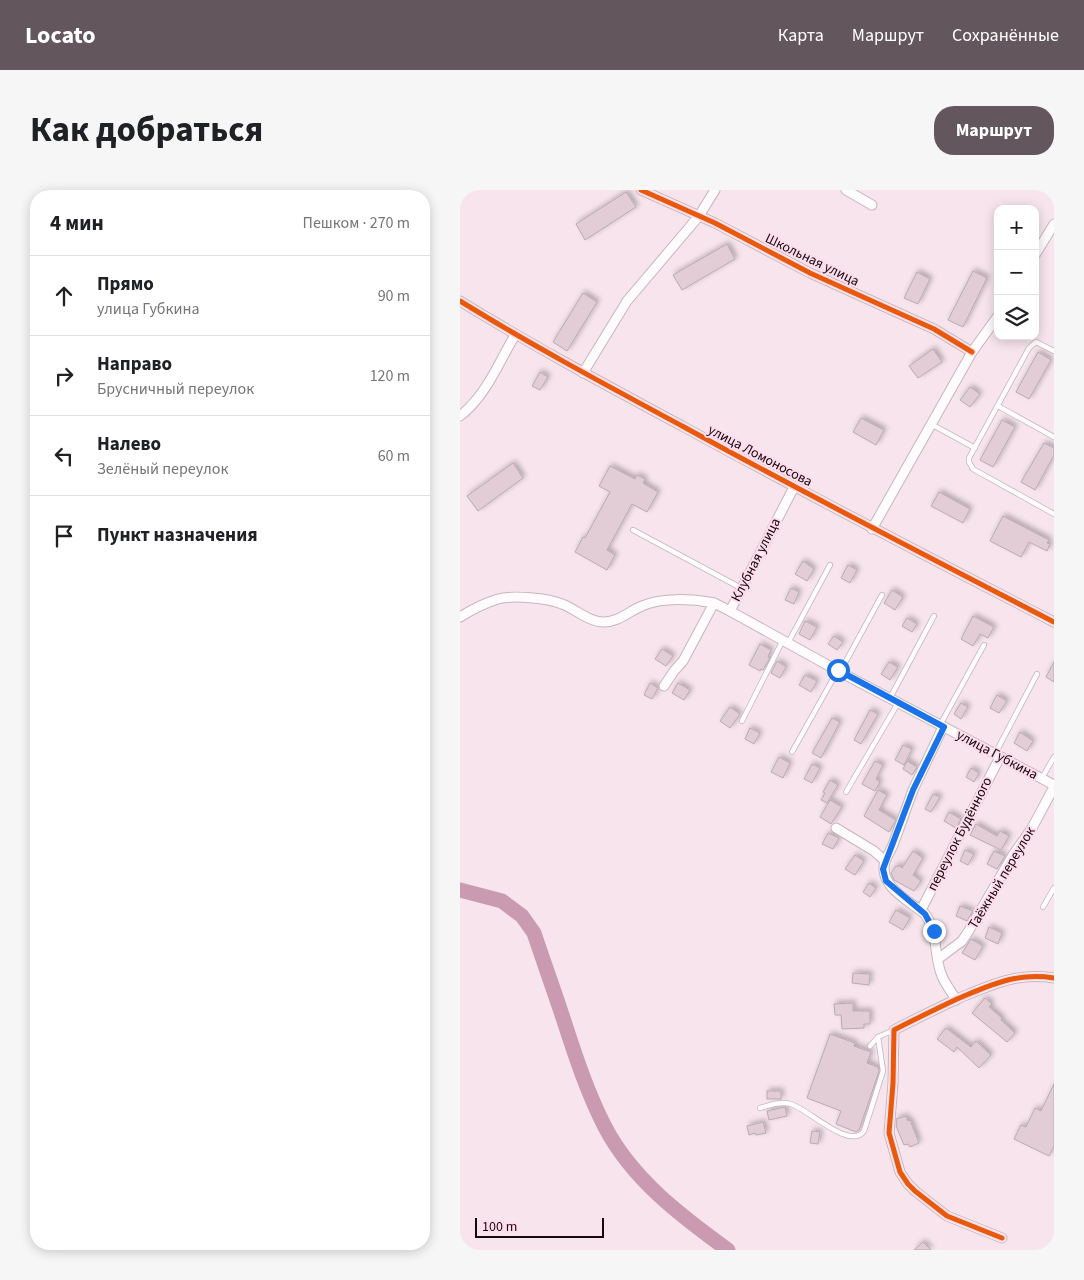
<!DOCTYPE html>
<html lang="ru">
<meta charset="utf-8">
<style>
:root{--surface:#fff;--page:#f6f6f6;--text:#202124;--muted:#757577;--line:#e0e0e0;--accent:#63565c}
body{margin:0;font-family:"Source Sans 3",sans-serif;background:var(--page);color:var(--text)}
.controls{position:absolute;right:15px;top:15px;display:grid;overflow:hidden;border-radius:10px;box-shadow:0 2px 12px #0003}
.controls button{width:45px;height:45px;display:grid;place-items:center;padding:0;border:0;border-bottom:1px solid var(--line);background:var(--surface);color:var(--text);font:25px sans-serif}
.scale{position:absolute;left:15px;bottom:12px;width:129px;box-sizing:border-box;padding-left:5px;border:2px solid #140a0f;border-top:0;font-size:14px;line-height:18px;white-space:nowrap;color:#140a0f;-webkit-text-stroke:4px #ffdceb;paint-order:stroke}
.stop{position:absolute;width:15px;height:15px;margin:-11px;border:4px solid #1a73e8;border-radius:50%;background:#fff}
.stop.end{background:#1a73e8;border-color:#fff;box-shadow:0 1px 5px #0008}
.list{margin:0;padding:0;list-style:none}
h2{display:flex;justify-content:space-between;align-items:center;height:65px;margin:0;padding:0 20px;font-size:21px}
h2 small{font-size:16px;font-weight:400;color:var(--muted)}
.list li{display:grid;grid-template-columns:32px 1fr auto;gap:15px;align-items:center;box-sizing:border-box;height:80px;padding:0 20px;border-top:1px solid var(--line)}
.list b{display:block;font-size:19px;white-space:nowrap}
.list p{margin:0;font-size:16px;white-space:nowrap;color:var(--muted)}
.list em{font-size:16px;font-style:normal;color:var(--muted)}
.icon{flex:none;width:28px;height:28px;fill:none;stroke:currentColor;stroke-width:2;stroke-linecap:round;stroke-linejoin:round}
.map{position:relative;flex:none;width:594px;height:1060px;overflow:hidden;border-radius:20px}
header{display:flex;align-items:center;gap:30px;box-sizing:border-box;height:70px;padding:0 25px;background:var(--accent);color:#fff}
header strong{font-size:24px}
nav{display:flex;gap:28px;margin-inline-start:auto;font-size:18px}
.intro{display:flex;align-items:center;justify-content:space-between;box-sizing:border-box;height:120px;padding:0 30px}
h1{margin:0;font-size:35px}
.button{padding:12px 22px;border-radius:20px;background:var(--accent);color:#fff;font-size:18px;font-weight:700}
main{display:flex;gap:30px;padding:0 30px}
aside{flex:1;background:var(--surface);border-radius:20px;box-shadow:0 2px 12px #0003}
.map>svg:first-child{display:block}
</style>
<header>
<strong>Locato</strong>
<nav><a>Карта</a><a>Маршрут</a><a>Сохранённые</a></nav>
</header>
<div class="intro"><h1>Как добраться</h1><a class="button">Маршрут</a></div>
<main>
<aside>
<h2>4 мин<small>Пешком · 270 m</small></h2>
<ul class="list">
<li><svg class="icon" aria-label="ahead" viewBox="0 0 24 24"><path d="M12 20V5M6 11l6-6 6 6"/></svg><div><b>Прямо</b><p>улица Губкина</p></div><em>90 m</em></li>
<li><svg class="icon" aria-label="right" viewBox="0 0 24 24"><path d="M7 20v-9h11M14 6l5 5-5 5"/></svg><div><b>Направо</b><p>Брусничный переулок</p></div><em>120 m</em></li>
<li><svg class="icon" aria-label="left" viewBox="0 0 24 24"><path d="M17 20v-9H6M10 6l-5 5 5 5"/></svg><div><b>Налево</b><p>Зелёный переулок</p></div><em>60 m</em></li>
<li><svg class="icon" aria-label="arrive" viewBox="0 0 24 24"><path d="M6 21V4h12l-3 4 3 4H6"/></svg><div><b>Пункт назначения</b></div></li>
</ul>
</aside>
<div class="map">
<svg width="594" height="1060" viewBox="0 0 594 1060">
<defs>
<filter id="shadow"><feDropShadow dx="2.5" dy="-2.5" stdDeviation="2.5" flood-color="#0004"/></filter>
</defs>
<rect width="100%" height="100%" fill="#f7e4ec"/>
<g fill="none" stroke-linecap="round" stroke-linejoin="round">
<!-- river -->
<path stroke="#ca9bb0" stroke-width="15" d="M0,700L42,711L62,726L74,743C84,773 95,803 105,834C116,868 128,904 145,937C172,989 221,1026 268,1060"/>
</g>
<!-- building -->
<g fill="#e2cdd6" stroke="#b9aab1" filter="url(#shadow)">
<path d="M166,2L176,17L125,50L116,34Z"/>
<path d="M267,54L275,69L222,100L213,85Z"/>
<path d="M513,81L527,88L503,137L488,130Z"/>
<path d="M457,82L470,89L458,114L444,108Z"/>
<path d="M123,103L137,112L107,161L93,152Z"/>
<path d="M473,159L482,172L458,188L449,176Z"/>
<path d="M578,162L591,170L569,209L556,202Z"/>
<path d="M80,182L88,187L80,200L72,196Z"/>
<path d="M510,197L520,204L510,217L500,210Z"/>
<path d="M401,228L424,240L416,255L393,242Z"/>
<path d="M542,230L555,237L533,277L520,270Z"/>
<path d="M584,253L594,258V265L575,300L561,292Z"/>
<path d="M53,273L63,288L18,321L7,306Z"/>
<path d="M150,276L175,289L177,285L185,289L183,293L198,302L187,322L172,314L147,360L155,365L147,380L115,362L123,347L125,348L150,302L139,296Z"/>
<path d="M479,302L510,319L503,333L471,316Z"/>
<path d="M543,326L589,350L587,353L590,354L587,361L569,352L561,367L530,351Z"/>
<path d="M343,371L354,379L347,391L335,384Z"/>
<path d="M388,375L397,380L390,393L381,388Z"/>
<path d="M331,398L339,402L334,414L325,410Z"/>
<path d="M432,400L443,407L435,420L424,413Z"/>
<path d="M513,426L534,437L528,448L520,444L513,456L501,449Z"/>
<path d="M447,428L457,434L452,442L442,436Z"/>
<path d="M345,431L357,437L350,450L339,444Z"/>
<path d="M374,446L383,452L377,460L368,454Z"/>
<path d="M300,454L311,460L308,467L310,468L303,480L301,479L300,481L289,475Z"/>
<path d="M202,459L213,466L206,476L195,469Z"/>
<path d="M317,471L326,477L320,488L311,483Z"/>
<path d="M429,472L438,477L430,490L421,484Z"/>
<path d="M594,472V492L586,487Z"/>
<path d="M345,485L357,491L351,502L339,495Z"/>
<path d="M190,493L198,498L192,509L184,505Z"/>
<path d="M218,493L230,500L224,510L212,503Z"/>
<path d="M537,505L547,511L539,523L530,518Z"/>
<path d="M501,513L508,517L501,529L494,524Z"/>
<path d="M270,517L280,524L270,538L260,531Z"/>
<path d="M410,520L418,524L401,554L394,550Z"/>
<path d="M372,528L380,532L361,568L352,563Z"/>
<path d="M290,538L300,543L294,554L285,549Z"/>
<path d="M560,542L573,551L567,561L554,553Z"/>
<path d="M443,555L452,559L444,575L435,570Z"/>
<path d="M319,567L330,573L323,588L311,582Z"/>
<path d="M415,571L423,575L416,589L420,592L415,601L402,594Z"/>
<path d="M447,571L457,577L452,585L443,579Z"/>
<path d="M352,574L360,578L352,593L344,589Z"/>
<path d="M511,578L519,583L514,592L506,587Z"/>
<path d="M370,590L378,595L367,613L361,610L365,603L363,602Z"/>
<path d="M418,600L427,605L419,620L436,630L429,642L404,626Z"/>
<path d="M473,604L480,607L471,622L465,619Z"/>
<path d="M370,610L382,617L371,634L360,627Z"/>
<path d="M489,622L501,629L496,638L484,631Z"/>
<path d="M516,634L537,646L540,641L549,646L541,660L510,645Z"/>
<path d="M368,643L379,648L373,659L362,654Z"/>
<path d="M505,660L514,664L508,675L500,671Z"/>
<path d="M453,661L463,668L453,685L461,691L454,701L434,690L431,683L436,676L438,677L439,675L442,678Z"/>
<path d="M534,661L545,666L537,679L527,674Z"/>
<path d="M395,665L404,671L395,685L385,679Z"/>
<path d="M409,693L416,698L410,707L403,702Z"/>
<path d="M500,716L513,721L507,731L496,726Z"/>
<path d="M436,720L450,728L443,740L429,732Z"/>
<path d="M529,737L542,743L538,754L525,748Z"/>
<path d="M511,749L523,756L515,770L502,763Z"/>
<path d="M393,783L410,784L409,795L392,793Z"/>
<path d="M525,808L532,814L529,817L542,828L541,830L555,843L547,852L512,823Z"/>
<path d="M393,813V821H410V834H404V838L382,839L381,825H375L374,814Z"/>
<path d="M486,838L511,857L516,851L531,865L519,878L497,857L494,862L477,849Z"/>
<path d="M370,844L395,853L394,856L411,862L407,873L418,877L419,881L409,911L399,940L396,942L376,934L381,921L347,908Z"/>
<path d="M594,894V956L589,966L554,949L561,935L566,937L575,918L581,921Z"/>
<rect x="307" y="901" width="14" height="8"/>
<path d="M325,917L327,926L309,930L307,921Z"/>
<path d="M446,926L448,931L450,930L459,953L450,957L448,954L444,955L436,936L437,935L436,929Z"/>
<path d="M303,932L306,943L296,945L295,943L289,945L287,936Z"/>
<path d="M352,941L360,942L358,954L350,953Z"/>
<path d="M463,1052L471,1060H454Z"/>
</g>
<g fill="none" stroke-linecap="round" stroke-linejoin="round">
<defs>
<g id="service">
<path d="M594,161L576,152L569,158L509,268V272L513,279L594,324"/>
<path d="M538,216L594,247"/>
<path d="M471,234L515,258"/>
<path d="M173,340L281,398"/>
<path d="M328,453L370,375"/>
<path d="M380,482L422,405"/>
<path d="M430,508L474,426"/>
<path d="M282,531L323,450"/>
<path d="M480,535L524,455"/>
<path d="M332,562L378,480"/>
<path d="M535,564L577,484"/>
<path d="M582,588L594,567"/>
<path d="M386,602L438,513"/>
<path d="M583,717L594,698"/>
<path d="M410,856L418,847"/>
<path d="M300,918C310,915 321,911 331,914C348,919 390,961 404,941L423,881L418,847L434,840"/>
</g>
<g id="minor">
<path d="M181,0L255,33L350,83L474,139L512,162"/>
<path d="M386,0L412,15"/>
<path d="M575,65L594,34"/>
<path d="M0,111C73,156 148,196 224,237C346,304 470,368 594,432"/>
<path d="M123,183L167,111L239,26L255,0"/>
<path d="M0,226C26,206 39,172 55,145"/>
<path d="M412,339L512,162L538,126"/>
<path d="M270,421L380,482L594,595"/>
<path d="M0,427C11,420 25,413 38,409C52,405 88,408 102,414C116,419 128,432 144,432C159,432 169,421 182,416C202,407 233,409 254,413"/>
<path d="M204,496L214,481L223,471L254,413L270,421L334,297"/>
<path d="M376,638L414,661L425,671C418,696 448,710 465,724C479,743 473,765 482,786C485,794 492,802 496,810"/>
<path d="M425,671L433,655L453,600L483,537"/>
<path d="M461,720L540,567"/>
<path d="M478,769L502,751L508,742L553,665L572,638L594,597"/>
<path d="M542,1048L487,1026L455,1001L448,994L440,982L429,943L433,893L434,840C455,829 476,819 497,809C531,795 556,782 594,788"/>
</g>
</defs>
<!-- service casing -->
<use href="#service" stroke="#c6b7bd" stroke-width="6"/>
<!-- minor casing -->
<use href="#minor" stroke="#c6b7bd" stroke-width="11"/>
<!-- service -->
<use href="#service" stroke="#fefbfc" stroke-width="4.5"/>
<!-- minor -->
<use href="#minor" stroke="#fefbfc" stroke-width="9"/>
<defs>
<g id="cycleway">
<path d="M181,0L255,33L350,83L474,139L512,162"/>
<path d="M0,111C73,156 148,196 224,237C346,304 470,368 594,432"/>
<path d="M542,1048L487,1026L455,1001L448,994L440,982L429,943L433,893L434,840C455,829 476,819 497,809C531,795 556,782 594,788"/>
</g>
</defs>
<!-- cycleway casing -->
<use href="#cycleway" stroke="#ffdceb" stroke-width="8"/>
<!-- cycleway -->
<use href="#cycleway" stroke="#e8590c" stroke-width="5"/>
</g>
<g fill="none" stroke-linecap="round" stroke-linejoin="round">
<!-- route -->
<path stroke="#1a73e8" stroke-width="6" d="M378,480L484,537L453,600L423,679L426,691L465,724L474,741"/>
</g>
<g text-anchor="middle" dominant-baseline="central" stroke-width="4" stroke-linejoin="round" paint-order="stroke">
<!-- street labels -->
<g font-size="14" fill="#140a0f" stroke="#ffdceb">
<text transform="translate(352 70) rotate(26)">Школьная улица</text>
<text transform="translate(300 266) rotate(28)">улица Ломоносова</text>
<text transform="translate(296 370) rotate(-63)">Клубная улица</text>
<text transform="translate(537 565) rotate(28)">улица Губкина</text>
<text transform="translate(500 644) rotate(-63)">переулок Будённого</text>
<text transform="translate(542 688) rotate(-59)">Таёжный переулок</text>
</g>
</g>
</svg>
<div class="controls">
<button>+</button>
<button>−</button>
<button><svg class="icon" aria-label="layers" viewBox="0 0 24 24"><path d="M12 4l9 5-9 5-9-5zM3 14l9 5 9-5"/></svg></button>
</div>
<div class="scale">100 m</div>
<div class="stop" style="left:378px;top:480px"></div>
<div class="stop end" style="left:474px;top:741px"></div>
</div>
</main>
